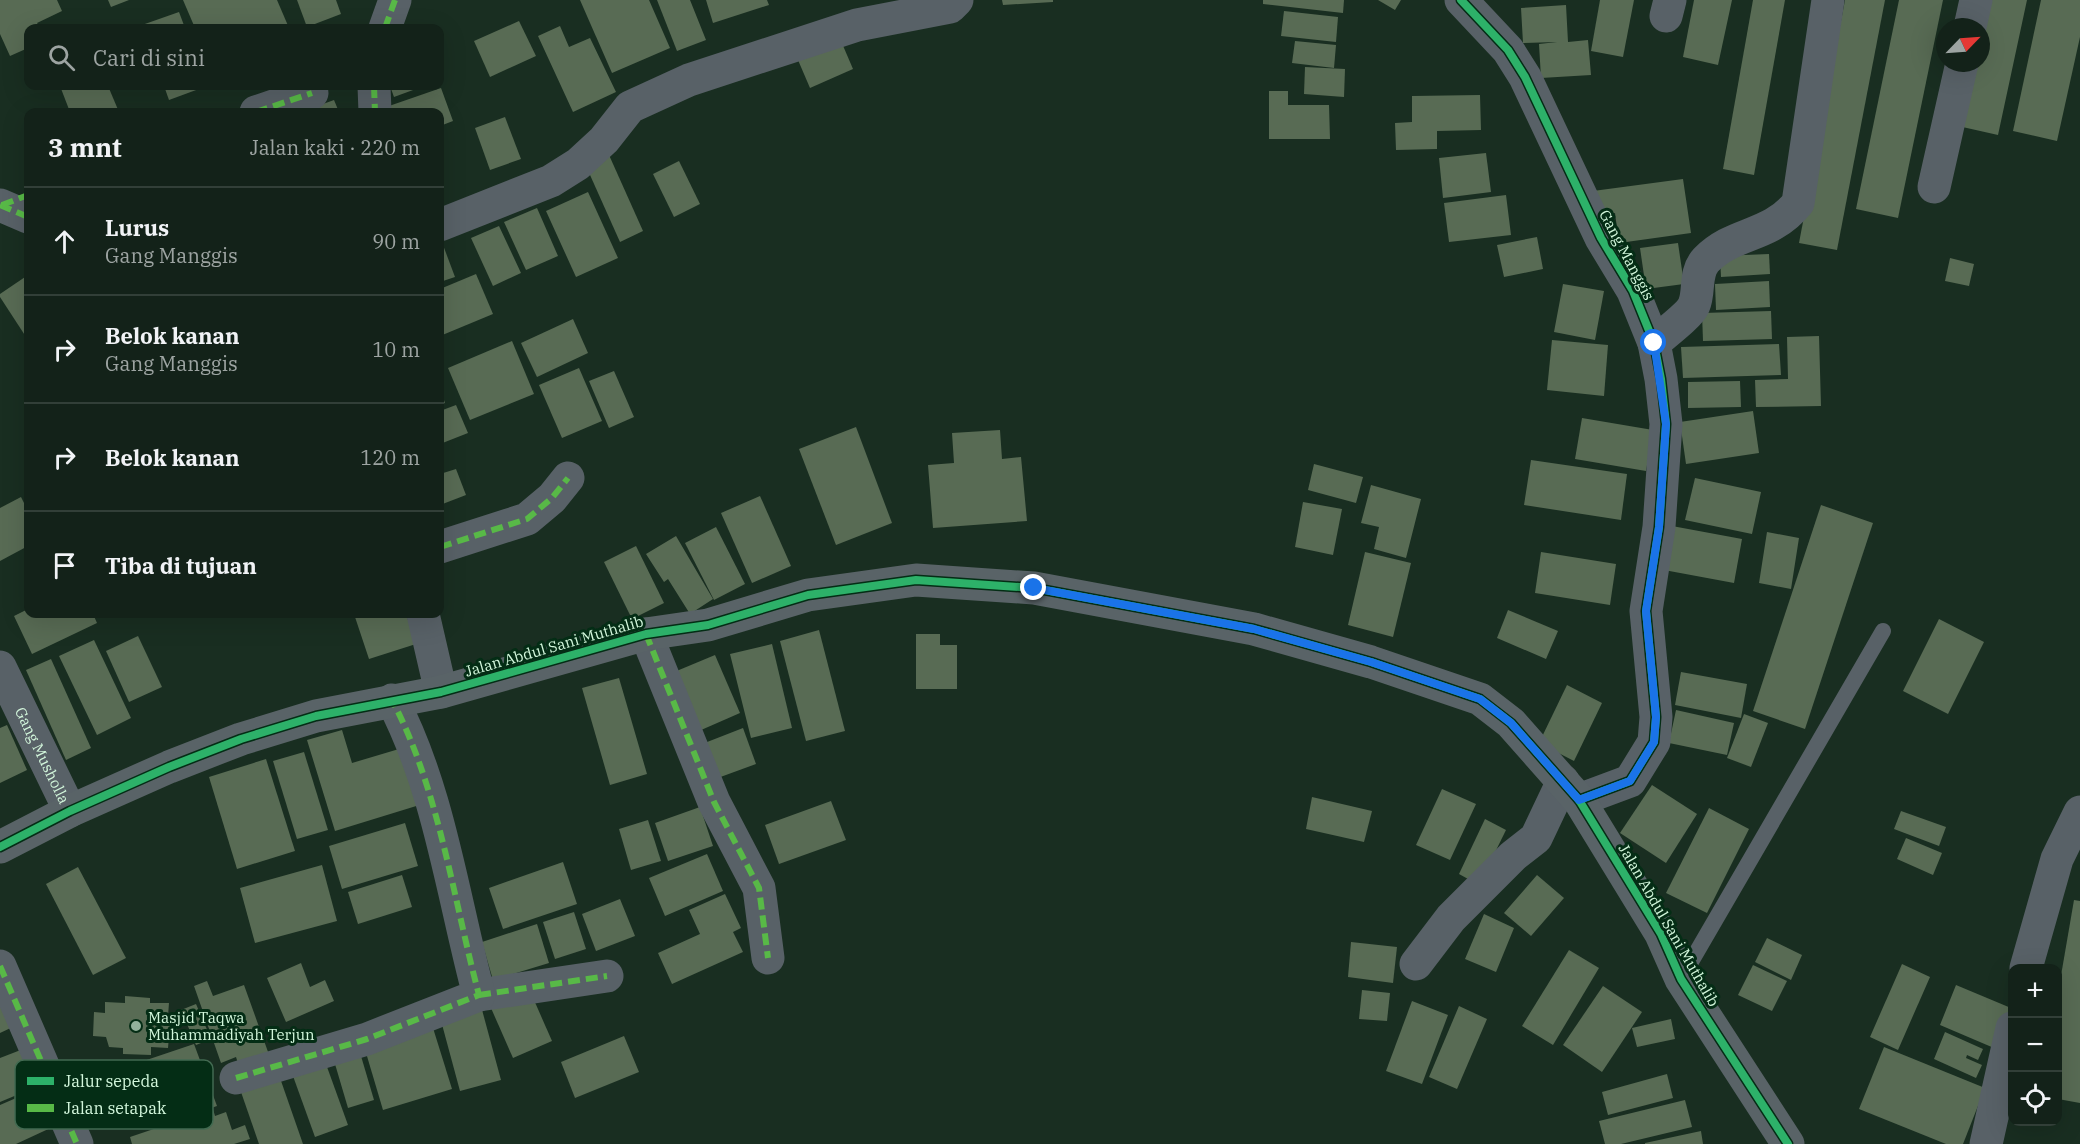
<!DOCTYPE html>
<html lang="id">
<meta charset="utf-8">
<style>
:root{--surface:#132219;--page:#1c2a22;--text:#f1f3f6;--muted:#9da4a2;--line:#323f38}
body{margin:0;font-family:"IBM Plex Serif",serif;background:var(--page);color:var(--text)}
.controls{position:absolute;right:18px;bottom:18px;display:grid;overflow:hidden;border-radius:12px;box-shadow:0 6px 24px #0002}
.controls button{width:54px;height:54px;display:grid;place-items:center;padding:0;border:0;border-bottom:2px solid var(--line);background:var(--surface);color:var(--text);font:30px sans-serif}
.compass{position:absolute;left:1936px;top:18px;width:54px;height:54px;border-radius:50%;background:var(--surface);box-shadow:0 6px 24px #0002;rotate:65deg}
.stop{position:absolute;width:18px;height:18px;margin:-14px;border:4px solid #1a73e8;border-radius:50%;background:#fff}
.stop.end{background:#1a73e8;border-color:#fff;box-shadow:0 2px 6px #0008}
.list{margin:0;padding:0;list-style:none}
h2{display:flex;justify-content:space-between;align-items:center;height:78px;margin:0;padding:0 24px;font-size:26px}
h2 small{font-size:20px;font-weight:400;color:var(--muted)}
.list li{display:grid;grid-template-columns:39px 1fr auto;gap:18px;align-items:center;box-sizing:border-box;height:108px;padding:0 24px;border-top:2px solid var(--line)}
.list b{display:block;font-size:22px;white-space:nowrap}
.list p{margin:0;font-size:20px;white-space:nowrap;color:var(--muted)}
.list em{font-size:20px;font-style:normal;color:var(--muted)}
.icon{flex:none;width:33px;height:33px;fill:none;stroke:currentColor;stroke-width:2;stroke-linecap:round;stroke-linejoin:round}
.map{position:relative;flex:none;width:2080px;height:1144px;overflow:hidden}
.search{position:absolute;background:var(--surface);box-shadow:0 6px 24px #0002;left:24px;top:24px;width:420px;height:66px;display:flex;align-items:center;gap:15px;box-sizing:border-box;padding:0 21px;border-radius:12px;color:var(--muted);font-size:22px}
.panel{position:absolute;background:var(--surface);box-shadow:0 6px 24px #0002;left:24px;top:108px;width:420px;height:510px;border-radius:12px}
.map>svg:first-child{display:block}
</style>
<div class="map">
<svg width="2080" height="1144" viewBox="0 0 2080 1144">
<rect width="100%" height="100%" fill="#192e21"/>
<!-- building -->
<g fill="#586b54">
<path d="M0,0H57L62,11L37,23L40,28H28V48L10,56L0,34Z"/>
<path d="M108,0H129L111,7Z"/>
<path d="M183,0H277L289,28H195Z"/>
<path d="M297,0H336L341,14L307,27Z"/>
<path d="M580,0H649L670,48L612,73Z"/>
<path d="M657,0H690L706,40L677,51Z"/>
<path d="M706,0H767L769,5L713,23Z"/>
<path d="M1002,0H1053V2L1003,5Z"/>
<path d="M1263,0H1344L1343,13L1263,4Z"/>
<path d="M1378,0H1401L1395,10Z"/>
<path d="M1600,0H1634L1623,57L1591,51Z"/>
<path d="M1694,0H1732L1718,65L1683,57Z"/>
<path d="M1753,0H1785L1754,175L1723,169Z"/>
<path d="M1845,0H1885L1837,250L1799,243Z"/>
<path d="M1899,0H1943L1898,218L1856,209Z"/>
<path d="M1986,0H2027L1998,135L1958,126L1972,63H1981V27Z"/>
<path d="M2041,0H2080V37L2057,141L2013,131Z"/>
<path d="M1566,5L1568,42L1588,40L1591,75L1541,78L1539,44L1557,42L1523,43L1521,8Z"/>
<path d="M1284,11L1338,17L1336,42L1281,36Z"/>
<path d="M179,12L185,28H143L142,25Z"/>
<path d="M519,21L536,56L490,77L474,41Z"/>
<path d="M560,26L569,47L590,38L616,92L573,112L538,36Z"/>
<path d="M841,41L853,69L810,88L798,60Z"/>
<path d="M1295,41L1336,45L1334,68L1292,63Z"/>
<path d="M1305,67L1345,69L1344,97L1304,94Z"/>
<path d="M60,86H108L119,112H70Z"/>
<path d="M164,86H207L169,100Z"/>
<path d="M390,86H424L394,97Z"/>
<path d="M441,88L453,121L440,126V112H392L389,106Z"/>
<path d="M1269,91H1288V105H1329L1330,139H1269Z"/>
<path d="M1480,95L1481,130L1437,131V149L1396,150L1395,123L1412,122V96Z"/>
<path d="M334,100L339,112H301Z"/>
<path d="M505,117L521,159L490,170L475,128Z"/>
<path d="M1486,153L1491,192L1443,198L1439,158Z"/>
<path d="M609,155L643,231L620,242L586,166Z"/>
<path d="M679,161L700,204L674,217L653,174Z"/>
<path d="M1683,179L1691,233L1619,243L1615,213L1596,215L1593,191Z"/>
<path d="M588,192L618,258L576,277L546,211Z"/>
<path d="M1506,195L1511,235L1449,242L1444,203Z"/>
<path d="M537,208L558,256L526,270L504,222Z"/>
<path d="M499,226L521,273L493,286L471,238Z"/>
<path d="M440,237L455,277L440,282Z"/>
<path d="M1537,237L1543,269L1504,277L1497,245Z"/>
<path d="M1678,243L1684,284L1646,289L1640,248Z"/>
<path d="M1769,254L1770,274L1721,277L1720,256Z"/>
<path d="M1950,258L1974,264L1969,286L1945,281Z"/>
<path d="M476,274L493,314L440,336V289Z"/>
<path d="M28,275V340L0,297V294Z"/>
<path d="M1769,281L1770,307L1716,310L1715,284Z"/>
<path d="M1563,284L1604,291L1595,340L1554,332Z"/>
<path d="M1771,311L1772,339L1703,341L1702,313Z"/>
<path d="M573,319L588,353L537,377L521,343Z"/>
<path d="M1819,336L1821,406L1756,407L1755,380L1788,379L1787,337Z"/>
<path d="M1552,340L1608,345L1604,396L1547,390Z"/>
<path d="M512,341L534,394L470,420L448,368Z"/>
<path d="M1779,344L1781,375L1683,378L1681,347Z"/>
<path d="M579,368L602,421L562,438L539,385Z"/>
<path d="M614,371L634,417L609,428L589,381Z"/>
<path d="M1740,381L1741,407L1688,408V382Z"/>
<path d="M440,389L445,403L440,405Z"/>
<path d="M456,405L468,433L440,444V411Z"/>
<path d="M1753,411L1759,453L1686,464L1680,422Z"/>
<path d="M1582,418L1653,430L1646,471L1575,459Z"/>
<path d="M856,427L892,523L836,545L799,449Z"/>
<path d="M1000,430L1002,459L1021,457L1027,521L933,528L928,465L954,463L952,433Z"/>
<path d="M1531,460L1627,474L1621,520L1524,505Z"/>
<path d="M1314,464L1363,477L1356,503L1308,490Z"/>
<path d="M456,469L466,495L440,505V474Z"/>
<path d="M1695,478L1761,492L1752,534L1685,520Z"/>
<path d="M1371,485L1421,499L1406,558L1374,549L1379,527L1361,523Z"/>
<path d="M760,496L791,566L752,583L721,513Z"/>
<path d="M21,497L28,511V546L0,561V508Z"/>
<path d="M1303,502L1342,509L1333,555L1295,547Z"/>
<path d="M1821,505L1873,523L1805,729L1753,711Z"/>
<path d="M1672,526L1742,539L1734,583L1664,570Z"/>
<path d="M716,527L745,584L714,600L685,543Z"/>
<path d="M1767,532L1799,538L1791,589L1759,583Z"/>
<path d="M676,536L713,599L690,614L668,579L664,582L646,554Z"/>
<path d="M636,546L664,603L632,619L604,562Z"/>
<path d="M1365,552L1411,563L1393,637L1348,625Z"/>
<path d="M1541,552L1616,564L1610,605L1535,593Z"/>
<path d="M28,609V614H93L97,623L32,654L14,616Z"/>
<path d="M1508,610L1558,631L1546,659L1497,638Z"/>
<path d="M354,614H406L416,644L369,659Z"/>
<path d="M1939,619L1984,642L1948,714L1903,691Z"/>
<path d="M819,630L845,731L806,741L780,641Z"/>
<path d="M916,634H940V645H957V689H916Z"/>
<path d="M138,636L162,687L129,702L106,651Z"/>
<path d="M94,640L131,718L97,735L59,656Z"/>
<path d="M772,644L792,728L751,738L730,654Z"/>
<path d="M715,655L740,713L692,734L667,675Z"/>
<path d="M51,659L91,748L66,760L26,670Z"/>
<path d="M1681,672L1747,684L1741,718L1675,705Z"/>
<path d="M619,678L647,774L610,785L582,688Z"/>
<path d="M1567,685L1602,703L1574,761L1539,743Z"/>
<path d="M1676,710L1734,723L1727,755L1669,743Z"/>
<path d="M1744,714L1768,723L1751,767L1727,758Z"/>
<path d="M7,725L27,770L0,783V728Z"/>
<path d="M743,728L756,764L715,779L702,744Z"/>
<path d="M342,730L352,763L409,746L426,803L335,831L307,740Z"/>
<path d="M304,752L328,830L297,839L273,761Z"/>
<path d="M266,759L295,851L237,869L209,777Z"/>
<path d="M1652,785L1697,814L1666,863L1620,833Z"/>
<path d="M1442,789L1476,804L1450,860L1416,845Z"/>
<path d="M1312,797L1372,811L1364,842L1306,829Z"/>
<path d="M831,801L846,840L779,864L765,825Z"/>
<path d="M700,807L713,846L668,861L655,823Z"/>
<path d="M1709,808L1749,829L1707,913L1666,893Z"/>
<path d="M1901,811L1946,827L1939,846L1894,829Z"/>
<path d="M1485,819L1506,830L1479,885L1459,874Z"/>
<path d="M648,820L661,861L631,870L619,829Z"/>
<path d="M405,823L418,866L342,889L329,846Z"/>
<path d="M1906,838L1942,853L1933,875L1897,859Z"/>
<path d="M707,854L723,891L665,916L649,878Z"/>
<path d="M563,862L577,904L503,929L489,888Z"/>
<path d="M322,865L337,921L255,943L240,888Z"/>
<path d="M78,867L126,958L93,975L46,884Z"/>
<path d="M402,875L412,907L358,924L348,892Z"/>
<path d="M1537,875L1564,898L1531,936L1504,913Z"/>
<path d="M725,894L741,928L733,932L743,952L672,984L658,953L700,934L689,910Z"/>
<path d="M620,899L635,936L596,951L582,914Z"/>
<path d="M2074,900L2080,901V1103L2058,1099V993Z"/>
<path d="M574,912L586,949L555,959L543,922Z"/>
<path d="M1484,914L1514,928L1496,972L1465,959Z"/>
<path d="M537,924L549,963L493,980L482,942Z"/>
<path d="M1767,938L1802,955L1791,980L1755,962Z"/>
<path d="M1351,942L1397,947L1393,983L1348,977Z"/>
<path d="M1569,950L1599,968L1553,1045L1522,1026Z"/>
<path d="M301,963L310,987L325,980L334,1001L286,1022L267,978Z"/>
<path d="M1902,964L1930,977L1898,1050L1870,1037Z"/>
<path d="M1753,965L1787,981L1772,1011L1738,995Z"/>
<path d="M207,981L213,996L244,985L272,1063L241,1073L236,1057L221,1063L194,986Z"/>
<path d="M1956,985L2011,1008L1994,1048L1940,1025Z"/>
<path d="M0,986L17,1025L0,1033Z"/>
<path d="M1603,986L1642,1012L1602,1072L1563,1045Z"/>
<path d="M1362,990L1390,993L1387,1021L1359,1019Z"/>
<path d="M530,991L552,1041L513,1058L491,1008Z"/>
<path d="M125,996L150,998V1003H169L168,1016H178L177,1036H169L168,1048L151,1047V1055L123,1054V1048L109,1047L106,1037L93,1036L94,1012L105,1013V1002L125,1003Z"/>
<path d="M1412,1001L1448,1015L1422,1084L1386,1071Z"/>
<path d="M196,1004L211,1039L196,1045L181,1010Z"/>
<path d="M481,1006L501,1080L460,1091L440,1017Z"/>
<path d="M1459,1006L1487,1019L1457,1089L1429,1077Z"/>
<path d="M429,1015L452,1089L383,1110L361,1036Z"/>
<path d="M1671,1019L1675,1039L1637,1047L1632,1028Z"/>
<path d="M1945,1032L1983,1049L1978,1060L1967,1055L1966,1058L1982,1065L1976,1078L1934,1059Z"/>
<path d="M624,1036L639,1072L575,1098L561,1062Z"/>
<path d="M194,1044L217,1106L152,1128L143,1102L132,1106L125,1088L108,1093L102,1075Z"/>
<path d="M31,1046L36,1087L0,1102V1058Z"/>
<path d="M1884,1047L1985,1088L1963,1144H1946L1859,1109Z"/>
<path d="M322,1053L348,1125L315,1137L289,1065Z"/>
<path d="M361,1056L374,1100L348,1108L335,1064Z"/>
<path d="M1667,1074L1673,1098L1608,1115L1602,1092Z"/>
<path d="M280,1078L303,1144H259L241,1092Z"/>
<path d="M30,1092L35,1102L45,1098L57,1125L16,1144H0V1105Z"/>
<path d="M1685,1100L1692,1127L1621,1144H1605L1599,1121Z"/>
<path d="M213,1109L215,1116L226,1112L232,1130L245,1125L250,1139L234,1144H132L130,1137Z"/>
<path d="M1701,1131L1703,1144H1645V1143Z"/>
</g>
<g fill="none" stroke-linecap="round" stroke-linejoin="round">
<!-- lane -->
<path stroke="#586167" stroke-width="16" d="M1681,979L1883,631"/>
<!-- street -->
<g stroke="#586167" stroke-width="33">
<path d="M1461,0L1508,50L1525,77L1601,238L1633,291L1654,343L1661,379L1666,424L1659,527L1646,611L1656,717L1654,742L1630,781L1579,800"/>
<path d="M1666,16L1670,0"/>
<path d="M1970,27L1976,0"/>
<path d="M385,28L395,0"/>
<path d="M374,86L375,112"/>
<path d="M256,112L312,93"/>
<path d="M1934,187L1962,63"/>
<path d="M0,205L28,217"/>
<path d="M440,225L551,181L578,164L604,140L630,107L689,80L857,25L950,7L957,0"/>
<path d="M1654,343C1663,335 1690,315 1694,305C1700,291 1694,273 1706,260C1734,231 1770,238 1798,203L1828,0"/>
<path d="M440,547L527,519L552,498L568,478"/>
<path d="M423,614L441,692"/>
<path d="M646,634L714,802L759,888L768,958"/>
<path id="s1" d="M0,667L70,811"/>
<path d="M1416,964L1451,918L1513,856L1536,838L1563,781"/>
<path d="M0,966L77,1144"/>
<path d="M2026,968L2057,859L2080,812"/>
<path d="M479,995L607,976"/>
<path d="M236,1078L367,1039L479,995C453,898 439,789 392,700"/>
<path d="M1986,1144L2012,1028"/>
</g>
<!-- secondary -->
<path stroke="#596367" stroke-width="33" d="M0,847L70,811L169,767L241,739L316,716L441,692L646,634L708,625L808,595L916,580L1034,588L1254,629L1371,662L1480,699L1511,723L1579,800L1661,934L1681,979L1788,1144"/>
<!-- quiet -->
<g stroke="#58b947" stroke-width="6" stroke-dasharray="12 6" stroke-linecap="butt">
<path d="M385,28L395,0"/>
<path d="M374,86L375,112"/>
<path d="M256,112L312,93"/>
<path d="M0,205L28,217"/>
<path d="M2,205L28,195"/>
<path d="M440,547L527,519L552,498L568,478"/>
<path d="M646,634L714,802L759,888L768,958"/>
<path d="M0,966L77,1144"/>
<path d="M479,995L607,976"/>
<path d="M236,1078L367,1039L479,995C453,898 439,789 392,700"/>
</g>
<defs>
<g id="cycleway">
<path d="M1461,0L1508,50L1525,77L1601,238L1633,291L1654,343L1661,379L1666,424L1659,527L1646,611L1656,717L1654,742L1630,781L1579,800"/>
<path d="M0,847L70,811L169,767L241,739L316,716L441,692L646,634L708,625L808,595L916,580L1034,588L1254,629L1371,662L1480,699L1511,723L1579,800L1661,934L1681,979L1788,1144"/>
</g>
</defs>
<!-- cycleway casing -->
<use href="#cycleway" stroke="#042d15" stroke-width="11"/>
<!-- cycleway -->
<use href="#cycleway" stroke="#2db169" stroke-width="8"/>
</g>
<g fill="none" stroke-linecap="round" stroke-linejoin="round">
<!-- route -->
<path stroke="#1a73e8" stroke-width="8" d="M1034,588L1254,629L1371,662L1480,699L1511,723L1579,800L1630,781L1654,742L1656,717L1646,611L1659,527L1666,424L1654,343"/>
</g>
<!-- markers -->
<circle fill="#92b19b" stroke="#042d15" stroke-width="2" cx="136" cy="1026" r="6"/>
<g text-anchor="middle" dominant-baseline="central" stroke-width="6" stroke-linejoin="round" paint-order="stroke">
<!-- street labels -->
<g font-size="15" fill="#d3f7dc" stroke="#042d15">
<text transform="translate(1627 255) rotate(62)">Gang Manggis</text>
<text transform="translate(554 646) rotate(-16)">Jalan Abdul Sani Muthalib</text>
<text stroke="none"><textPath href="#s1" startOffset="98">Gang Musholla</textPath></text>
<text transform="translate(1669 925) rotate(60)">Jalan Abdul Sani Muthalib</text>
</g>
<!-- poi labels -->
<g font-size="15" fill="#d3f7dc" stroke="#042d15" text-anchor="start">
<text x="148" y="1017">Masjid Taqwa<tspan x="148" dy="17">Muhammadiyah Terjun</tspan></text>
</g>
</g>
<!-- legend -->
<rect x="15" y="1060" width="198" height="69" rx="9" fill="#042d15" stroke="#426a51" stroke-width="1.5"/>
<rect x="27" y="1077" width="27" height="8" fill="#2db169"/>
<rect x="27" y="1104" width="27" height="8" fill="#58b947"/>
<g font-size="16" fill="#d3f7dc">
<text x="64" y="1087">Jalur sepeda</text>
<text x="64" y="1114">Jalan setapak</text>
</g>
</svg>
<div class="controls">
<button>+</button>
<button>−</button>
<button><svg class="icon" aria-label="locate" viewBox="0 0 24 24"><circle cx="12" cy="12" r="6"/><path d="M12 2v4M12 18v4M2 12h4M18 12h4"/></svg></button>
</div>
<svg class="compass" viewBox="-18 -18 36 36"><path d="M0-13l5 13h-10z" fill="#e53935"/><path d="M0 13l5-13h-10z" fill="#9da4a2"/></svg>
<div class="stop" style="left:1654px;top:343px"></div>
<div class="stop end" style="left:1034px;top:588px"></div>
<div class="search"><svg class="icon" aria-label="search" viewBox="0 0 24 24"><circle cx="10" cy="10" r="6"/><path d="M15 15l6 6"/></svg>Cari di sini</div>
<section class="panel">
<h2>3 mnt<small>Jalan kaki · 220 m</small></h2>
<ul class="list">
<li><svg class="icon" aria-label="ahead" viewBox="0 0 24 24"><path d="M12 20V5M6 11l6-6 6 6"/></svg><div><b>Lurus</b><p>Gang Manggis</p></div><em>90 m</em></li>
<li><svg class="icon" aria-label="right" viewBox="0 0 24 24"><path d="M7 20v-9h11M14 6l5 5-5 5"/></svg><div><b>Belok kanan</b><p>Gang Manggis</p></div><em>10 m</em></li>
<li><svg class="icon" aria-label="right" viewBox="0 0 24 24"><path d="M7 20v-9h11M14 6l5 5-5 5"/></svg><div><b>Belok kanan</b></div><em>120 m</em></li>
<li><svg class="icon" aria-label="arrive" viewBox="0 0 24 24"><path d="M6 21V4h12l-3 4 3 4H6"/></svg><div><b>Tiba di tujuan</b></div></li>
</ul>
</section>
</div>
